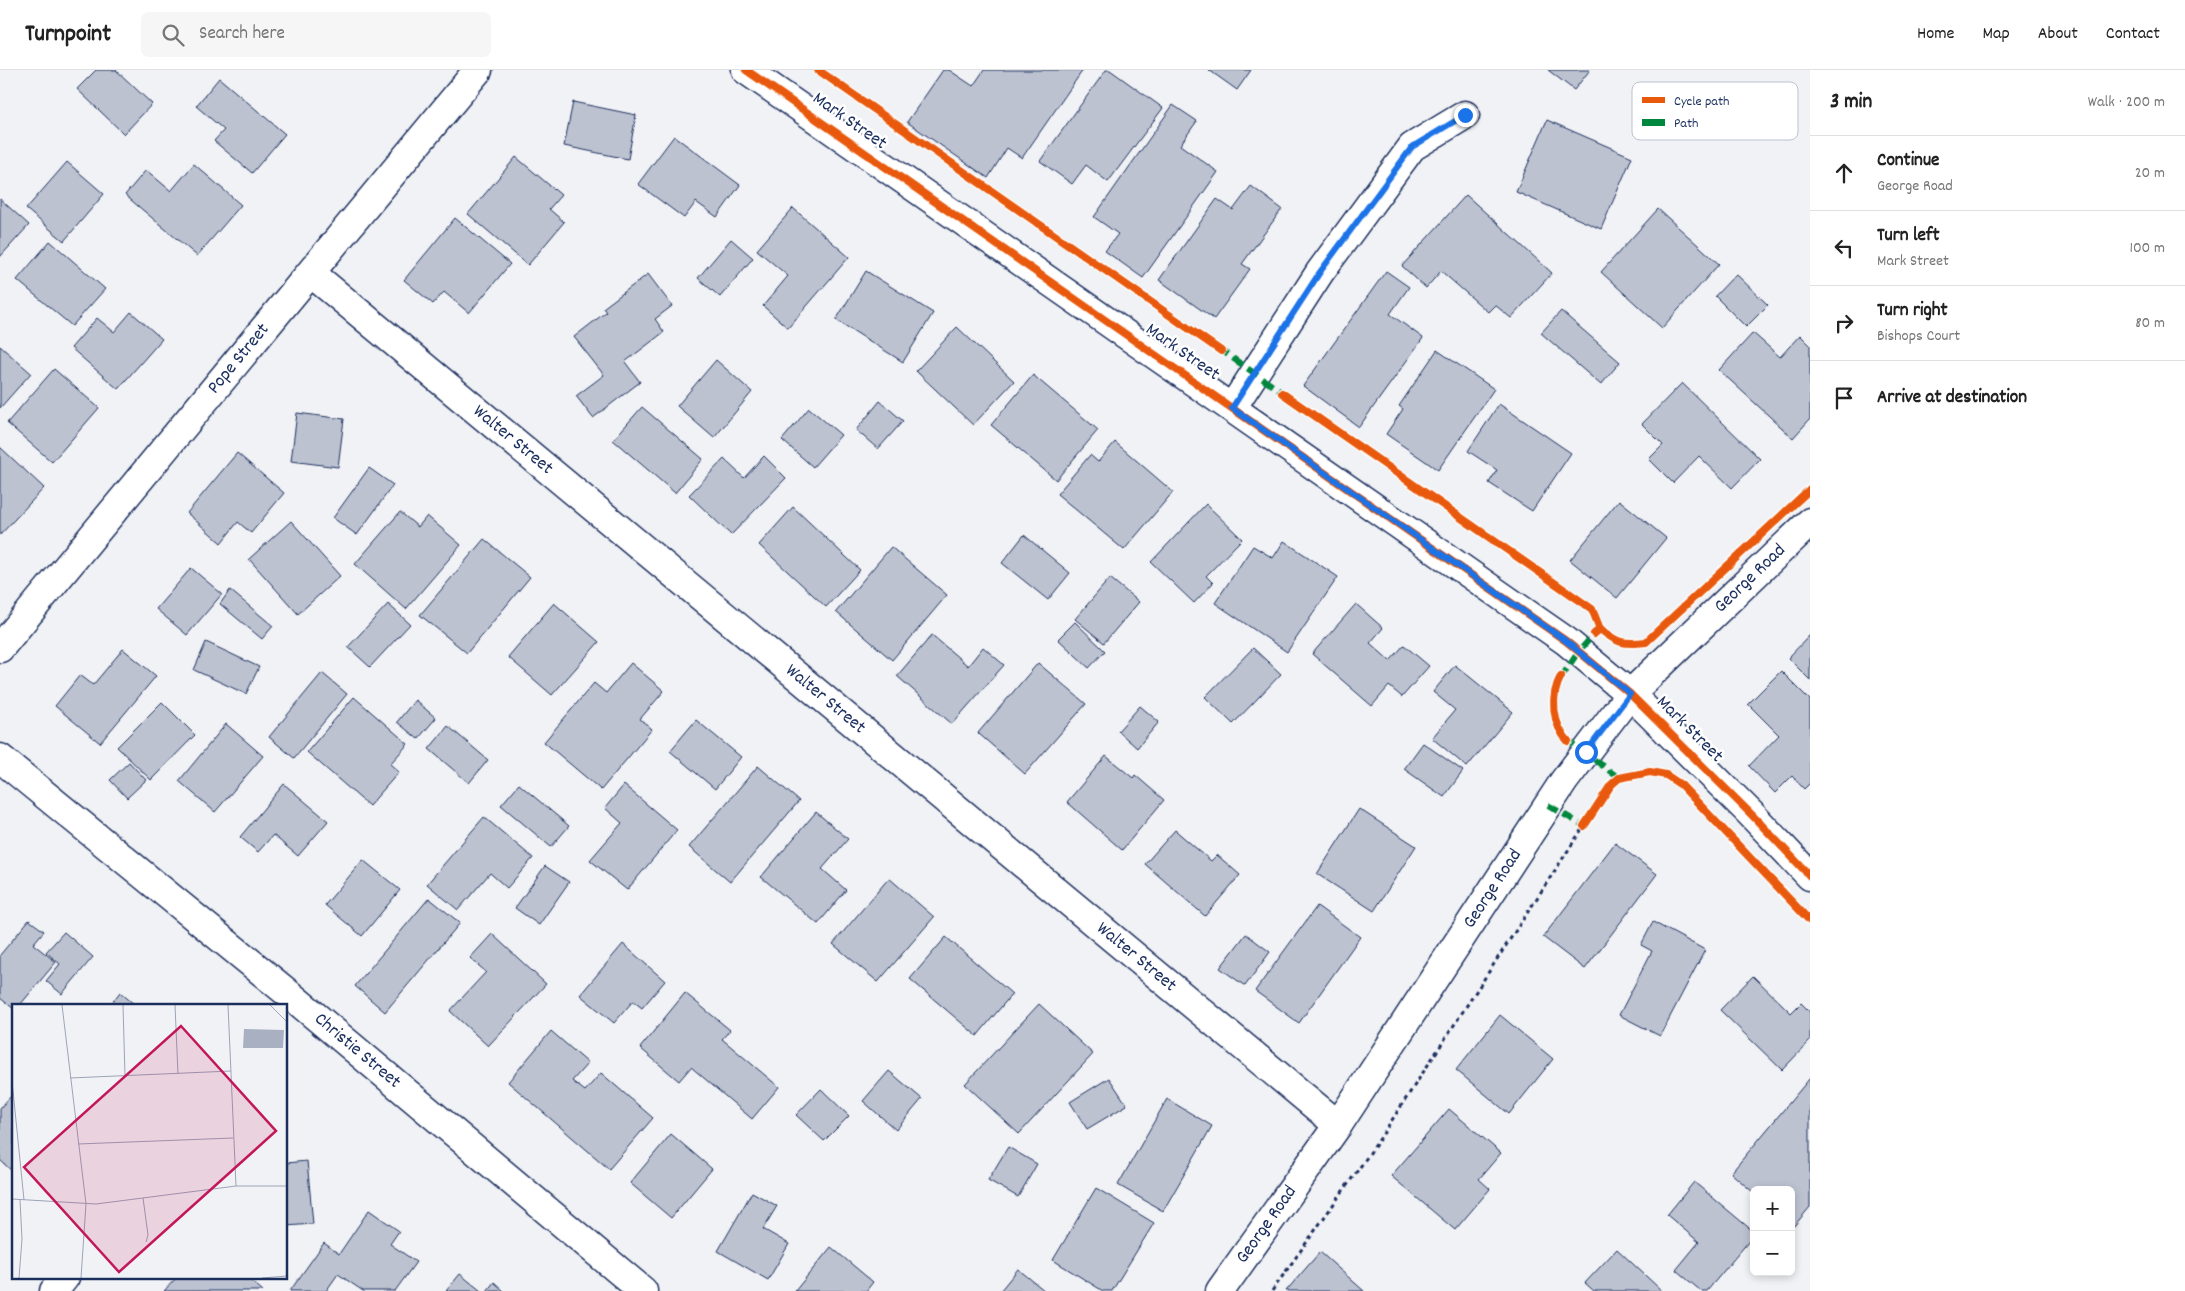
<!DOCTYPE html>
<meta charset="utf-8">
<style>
:root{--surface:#fff;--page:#f6f6f6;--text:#222;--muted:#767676;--line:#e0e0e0}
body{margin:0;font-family:Dekko,sans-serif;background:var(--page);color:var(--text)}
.controls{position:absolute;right:15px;bottom:15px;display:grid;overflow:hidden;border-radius:8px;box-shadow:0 2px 8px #0003}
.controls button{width:45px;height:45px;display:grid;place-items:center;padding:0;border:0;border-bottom:1px solid var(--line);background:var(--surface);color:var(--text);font:25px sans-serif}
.stop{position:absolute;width:15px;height:15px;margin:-11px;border:4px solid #1a73e8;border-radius:50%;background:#fff}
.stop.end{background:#1a73e8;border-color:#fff;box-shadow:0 1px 5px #0008}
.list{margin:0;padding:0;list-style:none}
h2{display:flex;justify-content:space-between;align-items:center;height:65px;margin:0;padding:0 20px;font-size:21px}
h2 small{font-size:16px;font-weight:400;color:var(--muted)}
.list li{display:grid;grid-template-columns:32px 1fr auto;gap:15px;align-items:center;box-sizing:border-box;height:75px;padding:0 20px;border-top:1px solid var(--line)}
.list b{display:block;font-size:19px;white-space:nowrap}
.list p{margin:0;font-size:16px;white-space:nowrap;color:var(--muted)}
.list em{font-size:16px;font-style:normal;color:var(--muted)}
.icon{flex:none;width:28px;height:28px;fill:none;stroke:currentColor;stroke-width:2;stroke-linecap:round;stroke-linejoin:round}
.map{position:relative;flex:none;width:1810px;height:1221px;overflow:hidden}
header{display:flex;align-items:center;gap:30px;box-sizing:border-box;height:70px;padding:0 25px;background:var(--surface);border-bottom:1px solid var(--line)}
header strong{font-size:24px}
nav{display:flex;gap:28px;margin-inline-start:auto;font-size:18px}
.search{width:350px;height:45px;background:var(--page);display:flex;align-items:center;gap:12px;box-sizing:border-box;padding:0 18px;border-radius:8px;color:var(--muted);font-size:19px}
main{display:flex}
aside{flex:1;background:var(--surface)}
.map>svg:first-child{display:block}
</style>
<header>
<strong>Turnpoint</strong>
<div class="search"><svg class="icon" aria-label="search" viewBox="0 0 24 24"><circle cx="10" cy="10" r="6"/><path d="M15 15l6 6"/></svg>Search here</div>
<nav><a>Home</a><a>Map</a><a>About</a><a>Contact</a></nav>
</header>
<main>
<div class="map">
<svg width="1810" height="1221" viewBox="0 0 1810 1221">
<rect width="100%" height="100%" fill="#f1f2f5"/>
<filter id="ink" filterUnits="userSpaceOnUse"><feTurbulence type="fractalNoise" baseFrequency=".02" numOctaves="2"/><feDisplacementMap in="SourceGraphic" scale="10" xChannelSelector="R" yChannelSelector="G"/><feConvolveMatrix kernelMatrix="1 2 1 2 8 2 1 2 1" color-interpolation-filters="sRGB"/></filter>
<g filter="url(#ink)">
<!-- building -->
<g fill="#bcc2d0" stroke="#1b2f5e">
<path d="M96,0H116L152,34L124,64L77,19Z"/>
<path d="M943,0H949L973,16L984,0H1083L1022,88L1007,78L988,108L907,52Z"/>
<path d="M1106,0H1110L1163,38L1108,112L1086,95L1072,114L1040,91Z"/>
<path d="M1209,0H1251L1237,20Z"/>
<path d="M1548,0H1590L1574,20Z"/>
<path d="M219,8L285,64L252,103L214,71L224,60L196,36Z"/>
<path d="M573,32L636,45L628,89L564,76Z"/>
<path d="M1173,35L1197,51L1180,75L1218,102L1143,208L1105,181L1118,164L1094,147Z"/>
<path d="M1547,50L1632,87L1601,159L1516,122Z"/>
<path d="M674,66L740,115L717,147L696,132L684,148L638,114Z"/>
<path d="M516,87L561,125L549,139L564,152L528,195L468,144Z"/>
<path d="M67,92L104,124L64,171L26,139Z"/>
<path d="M194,94L241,135L197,186L125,125L146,100L171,121Z"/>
<path d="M1251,116L1282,139L1242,194L1250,199L1214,249L1159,210L1217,129L1233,140Z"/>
<path d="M1466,125L1552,203L1511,248L1495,235L1488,242L1441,201L1426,218L1402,196Z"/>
<path d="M0,129L29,155L0,187Z"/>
<path d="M793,138L849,187L788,258L763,236L788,206L757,180Z"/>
<path d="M1658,139L1719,194L1662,258L1601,202Z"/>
<path d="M455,148L510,194L469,243L444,222L433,234L404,210Z"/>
<path d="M731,169L753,188L720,227L698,208Z"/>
<path d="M50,171L105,219L72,256L17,210Z"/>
<path d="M866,201L933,243L903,292L836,250Z"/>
<path d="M1386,201L1409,217L1390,244L1423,268L1359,357L1303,316Z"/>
<path d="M648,204L672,236L655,249L664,262L625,292L640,312L593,348L576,326L604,305L574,267L606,242L603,238Z"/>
<path d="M1736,204L1768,235L1746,257L1715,226Z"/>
<path d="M1561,241L1620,292L1601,315L1541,263Z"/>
<path d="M131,242L162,269L118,319L71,278L97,248L114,262Z"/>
<path d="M957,257L1014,311L973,355L916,301Z"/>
<path d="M1753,263L1780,287L1800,265L1810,275V349L1793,368L1719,300Z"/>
<path d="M0,276L31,303L0,338Z"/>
<path d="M1437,280L1494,319L1438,400L1386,364L1403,339L1399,336Z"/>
<path d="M716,290L752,322L714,368L677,336Z"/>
<path d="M54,299L99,338L52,392L7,353Z"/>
<path d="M1033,305L1098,360L1056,410L991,355Z"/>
<path d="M1682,313L1760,389L1732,418L1699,386L1673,413L1649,389L1663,375L1642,354Z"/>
<path d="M880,331L903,351L878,379L856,360Z"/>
<path d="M1499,334L1571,383L1532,441L1489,413L1497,400L1468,381Z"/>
<path d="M642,337L703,389L675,423L613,370Z"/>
<path d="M809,338L841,365L813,397L782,370Z"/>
<path d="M297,343L344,349L338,397L291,391Z"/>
<path d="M1115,372L1173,422L1124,480L1057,424L1090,385L1098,392Z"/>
<path d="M0,377L44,418L0,465Z"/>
<path d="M237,383L284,423L251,463L238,452L221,473L187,443Z"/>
<path d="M764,386L786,408L731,465L689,425L724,389L744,408Z"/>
<path d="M369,398L393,415L357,465L333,448Z"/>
<path d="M1619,430L1666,468L1617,528L1570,490Z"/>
<path d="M1206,434L1242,469L1206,506L1213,513L1194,533L1151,492Z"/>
<path d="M793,437L860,500L826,537L759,475Z"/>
<path d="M400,442L418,457L427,446L461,475L406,539L355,494Z"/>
<path d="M291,451L340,506L298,544L249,489Z"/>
<path d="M1024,465L1070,503L1048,530L1002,493Z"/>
<path d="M484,469L530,507L467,583L420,545Z"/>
<path d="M1284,471L1338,507L1287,582L1215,533L1253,476L1273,488Z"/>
<path d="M891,477L947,525L892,590L836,542Z"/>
<path d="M191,498L222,524L187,565L156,539Z"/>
<path d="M1110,508L1139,532L1104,573L1075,549Z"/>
<path d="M230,520L273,556L262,569L220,534Z"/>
<path d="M554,533L599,572L552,625L508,587Z"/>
<path d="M388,534L410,554L370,597L348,577Z"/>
<path d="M1356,534L1383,558L1370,573L1390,591L1404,575L1429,596L1402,627L1389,616L1372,636L1312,584Z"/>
<path d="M1075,552L1105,581L1089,598L1058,569Z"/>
<path d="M932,565L968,596L983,577L1004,595L952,654L897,606Z"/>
<path d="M1810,565V610L1788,588Z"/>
<path d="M206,572L259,597L246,624L194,600Z"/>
<path d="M1253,578L1281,604L1233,654L1205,627Z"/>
<path d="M123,579L156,606L100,673L55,636L80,605L93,615Z"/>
<path d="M631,593L664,621L640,649L652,659L601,720L544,672L594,613L606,623Z"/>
<path d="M1038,593L1086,634L1025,704L978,663Z"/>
<path d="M1455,595L1513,642L1467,697L1432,668L1455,640L1433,622Z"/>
<path d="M1781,601L1810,630V713L1804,719L1792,706L1775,723L1749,696L1779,665L1748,634Z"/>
<path d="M322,603L347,624L294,688L269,667Z"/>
<path d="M354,627L408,674L390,694L399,702L369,736L307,682Z"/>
<path d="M415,630L436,648L418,669L397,652Z"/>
<path d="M162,632L195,665L151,710L117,677Z"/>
<path d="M1140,636L1159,652L1137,678L1118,661Z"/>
<path d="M696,650L741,687L715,719L670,681Z"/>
<path d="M226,654L263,686L215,742L179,711Z"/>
<path d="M448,656L488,690L469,713L429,679Z"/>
<path d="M1423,673L1463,701L1444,727L1404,699Z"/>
<path d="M1106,686L1133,708L1135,705L1164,730L1122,780L1067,732Z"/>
<path d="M129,692L146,710L127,728L110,710Z"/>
<path d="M758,696L799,731L730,812L689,777Z"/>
<path d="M284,714L328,751L298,786L273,765L258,782L240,767Z"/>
<path d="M519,714L569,756L551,777L501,735Z"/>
<path d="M624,715L677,760L627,820L590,790L622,753L605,738Z"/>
<path d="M1359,739L1416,776L1374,841L1317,804Z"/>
<path d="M816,742L848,769L822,799L846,820L818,854L761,807Z"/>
<path d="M484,747L533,788L507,818L490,803L458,840L427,814Z"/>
<path d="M1175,760L1211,791L1217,785L1240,805L1205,846L1145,794Z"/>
<path d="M1615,773L1657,804L1585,899L1543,867Z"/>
<path d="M363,790L400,820L362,866L325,835Z"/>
<path d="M545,796L569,812L539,855L515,838Z"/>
<path d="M889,808L934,847L878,912L833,874Z"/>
<path d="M429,828L460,853L385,942L355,916Z"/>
<path d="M1317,836L1360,867L1299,953L1255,921Z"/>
<path d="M29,850L44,861L33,874L56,892L20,935H14V939L0,928V885Z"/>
<path d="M1653,852L1705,880L1660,966L1619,945L1652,881L1641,875Z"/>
<path d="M64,862L93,887L62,924L46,911L60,894L46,882Z"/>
<path d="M492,864L546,914L488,976L450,941L486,902L470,888Z"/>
<path d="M1246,864L1270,882L1245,916L1220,898Z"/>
<path d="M946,867L1012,924L977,966L910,909Z"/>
<path d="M623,874L665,911L642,938L633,931L614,953L580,925Z"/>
<path d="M1753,906L1791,943L1801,933L1810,942V971L1782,1000L1720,940Z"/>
<path d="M120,922L135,935H110Z"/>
<path d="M685,923L730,960L722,969L779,1017L752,1049L691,997L679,1011L640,978Z"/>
<path d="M1039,934L1093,984L1019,1064L965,1014Z"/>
<path d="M1500,945L1553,989L1509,1044L1456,1000Z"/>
<path d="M551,961L588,993L572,1011L585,1021L601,1003L653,1048L609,1099L508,1012Z"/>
<path d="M889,1001L922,1029L896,1060L863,1031Z"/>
<path d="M1109,1008L1127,1035L1087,1059L1070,1032Z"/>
<path d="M1810,1008V1137L1794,1156L1791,1154V1120H1754V1123L1731,1103Z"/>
<path d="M821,1019L849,1046L824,1071L796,1045Z"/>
<path d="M13,1024H14V1103L0,1090V1038Z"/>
<path d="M1167,1029L1212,1056L1163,1141L1118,1115Z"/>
<path d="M1449,1039L1501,1083L1479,1109L1490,1119L1455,1160L1391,1106Z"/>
<path d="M671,1064L712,1099L671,1148L630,1113Z"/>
<path d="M1008,1077L1037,1094L1018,1127L988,1110Z"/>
<path d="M307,1091L313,1154L286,1156V1093Z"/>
<path d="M1694,1112L1754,1162V1165L1707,1221H1701L1676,1200L1699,1172L1667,1145Z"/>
<path d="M1096,1118L1154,1153L1112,1221H1103L1053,1190Z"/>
<path d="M752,1122L777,1136L763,1159L789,1174L768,1210L718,1181Z"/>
<path d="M369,1140L399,1161L390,1174L416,1192L395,1221H363L338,1204L326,1221H290L324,1173L339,1184Z"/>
<path d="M831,1177L873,1212L866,1221H795Z"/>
<path d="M1617,1179L1662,1221H1594L1585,1213Z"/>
<path d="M1320,1182L1364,1221H1286Z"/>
<path d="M1018,1199L1045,1221H1000Z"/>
<path d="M460,1204L481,1221H446Z"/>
<path d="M177,1207H247L263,1221H164Z"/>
<path d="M494,1212L504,1221H487Z"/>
</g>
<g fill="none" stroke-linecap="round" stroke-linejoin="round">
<defs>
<g id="minor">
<path d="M746,0L1566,571L1630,624L1751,744L1810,806"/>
<path id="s1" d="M311,203L1338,1055"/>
<path d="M1232,338L1320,202L1412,77L1465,45"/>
<path id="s2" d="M0,578L478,0"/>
<path id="s3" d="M0,688L295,929L643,1221"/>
<path d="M54,1221L65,1207"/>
<path id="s4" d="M1220,1221L1338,1055L1564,711L1630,624L1810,452"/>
</g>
</defs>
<!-- minor casing -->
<use href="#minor" stroke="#1b2f5e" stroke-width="31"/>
<!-- path -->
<path stroke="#1b2f5e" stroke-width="3" stroke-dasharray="4 4" stroke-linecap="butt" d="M1272,1221L1377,1073L1584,756"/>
<!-- minor -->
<use href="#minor" stroke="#fff" stroke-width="28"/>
<!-- quiet -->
<g stroke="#00873e" stroke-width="6" stroke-dasharray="12 6" stroke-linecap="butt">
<path d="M1218,278L1286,325"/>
<path d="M1560,609L1579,581L1596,562"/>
<path d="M1565,668L1619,708"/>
<path d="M1548,735L1584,756L1586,754"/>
</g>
<defs>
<g id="cycleway">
<path d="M746,0L1566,571L1630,624L1751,744L1810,806"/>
<path d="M818,0L1221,281"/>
<path d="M1282,323L1592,539L1600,559L1594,564"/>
<path d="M1600,559C1617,573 1624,575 1646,572L1810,419"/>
<path d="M1561,606C1550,626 1552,654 1568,671"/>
<path d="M1584,756L1611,715L1619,708L1650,702L1666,705L1681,715L1810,851"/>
</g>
</defs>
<!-- cycleway casing -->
<use href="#cycleway" stroke="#fff" stroke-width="11"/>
<!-- cycleway -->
<use href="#cycleway" stroke="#e8590c" stroke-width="8"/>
</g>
</g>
<g fill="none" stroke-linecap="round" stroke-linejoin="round" filter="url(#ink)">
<!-- route -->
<path stroke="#1a73e8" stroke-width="6" d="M1465,45L1412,77L1320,202L1232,338L1566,571L1630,624L1586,682"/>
</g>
<g text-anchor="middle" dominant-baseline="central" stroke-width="5" stroke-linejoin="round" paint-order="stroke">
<!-- street labels -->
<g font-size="19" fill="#1b2f5e" stroke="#fff">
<text transform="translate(849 52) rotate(35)">Mark Street</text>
<text transform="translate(1182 283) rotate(35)">Mark Street</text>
<text stroke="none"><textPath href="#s2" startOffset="375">Pope Street</textPath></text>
<text stroke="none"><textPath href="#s1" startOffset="262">Walter Street</textPath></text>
<text stroke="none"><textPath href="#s4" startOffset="891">George Road</textPath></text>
<text stroke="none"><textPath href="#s1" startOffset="668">Walter Street</textPath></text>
<text transform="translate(1689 660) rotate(45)">Mark Street</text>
<text stroke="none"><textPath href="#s4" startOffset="486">George Road</textPath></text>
<text stroke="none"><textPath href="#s1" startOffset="1072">Walter Street</textPath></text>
<text stroke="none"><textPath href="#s3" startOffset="462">Christie Street</textPath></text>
<text stroke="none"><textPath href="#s4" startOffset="81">George Road</textPath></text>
</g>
</g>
<!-- overview -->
<g transform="translate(12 934)">
<rect width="275" height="275" fill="#f1f2f5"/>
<path d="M232,25L272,26L271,44H231Z" fill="#a8b0c2"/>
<path fill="none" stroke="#9ba4b9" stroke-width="1" d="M50,1L74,200L69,274M111,1L113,72M163,1L166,70M216,1L224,182M258,1L275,18M58,74L219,67M0,77L12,196M66,140L221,134M131,194L136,231L134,238M0,195L84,200L224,182H275M7,274L10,235L8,196M250,274L275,272"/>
<path fill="#c2185b" fill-opacity="0.15" stroke="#c2185b" stroke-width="2.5" d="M169,22L264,127L107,268L12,163Z"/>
<rect width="275" height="275" fill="none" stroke="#1b2f5e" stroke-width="2.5"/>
</g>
<!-- legend -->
<rect x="1632" y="12" width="166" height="58" rx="8" fill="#fff" stroke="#bbc1cf" stroke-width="1"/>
<rect x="1642" y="27" width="23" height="6" fill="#e8590c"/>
<rect x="1642" y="49" width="23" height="7" fill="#00873e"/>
<g font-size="14" fill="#1b2f5e">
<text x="1674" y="35">Cycle path</text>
<text x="1674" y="57">Path</text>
</g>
</svg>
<div class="controls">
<button>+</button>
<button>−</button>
</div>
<div class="stop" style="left:1586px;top:682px"></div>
<div class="stop end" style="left:1465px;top:45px"></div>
</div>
<aside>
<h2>3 min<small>Walk · 200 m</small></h2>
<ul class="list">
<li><svg class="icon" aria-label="ahead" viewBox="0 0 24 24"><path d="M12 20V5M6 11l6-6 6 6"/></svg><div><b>Continue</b><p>George Road</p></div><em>20 m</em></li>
<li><svg class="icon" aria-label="left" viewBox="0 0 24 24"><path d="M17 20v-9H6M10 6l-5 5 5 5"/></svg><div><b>Turn left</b><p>Mark Street</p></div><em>100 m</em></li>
<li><svg class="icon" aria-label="right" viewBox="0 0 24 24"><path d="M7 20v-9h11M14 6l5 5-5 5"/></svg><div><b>Turn right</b><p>Bishops Court</p></div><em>80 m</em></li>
<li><svg class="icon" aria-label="arrive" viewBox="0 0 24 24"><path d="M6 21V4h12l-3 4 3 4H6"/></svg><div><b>Arrive at destination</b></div></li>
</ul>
</aside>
</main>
